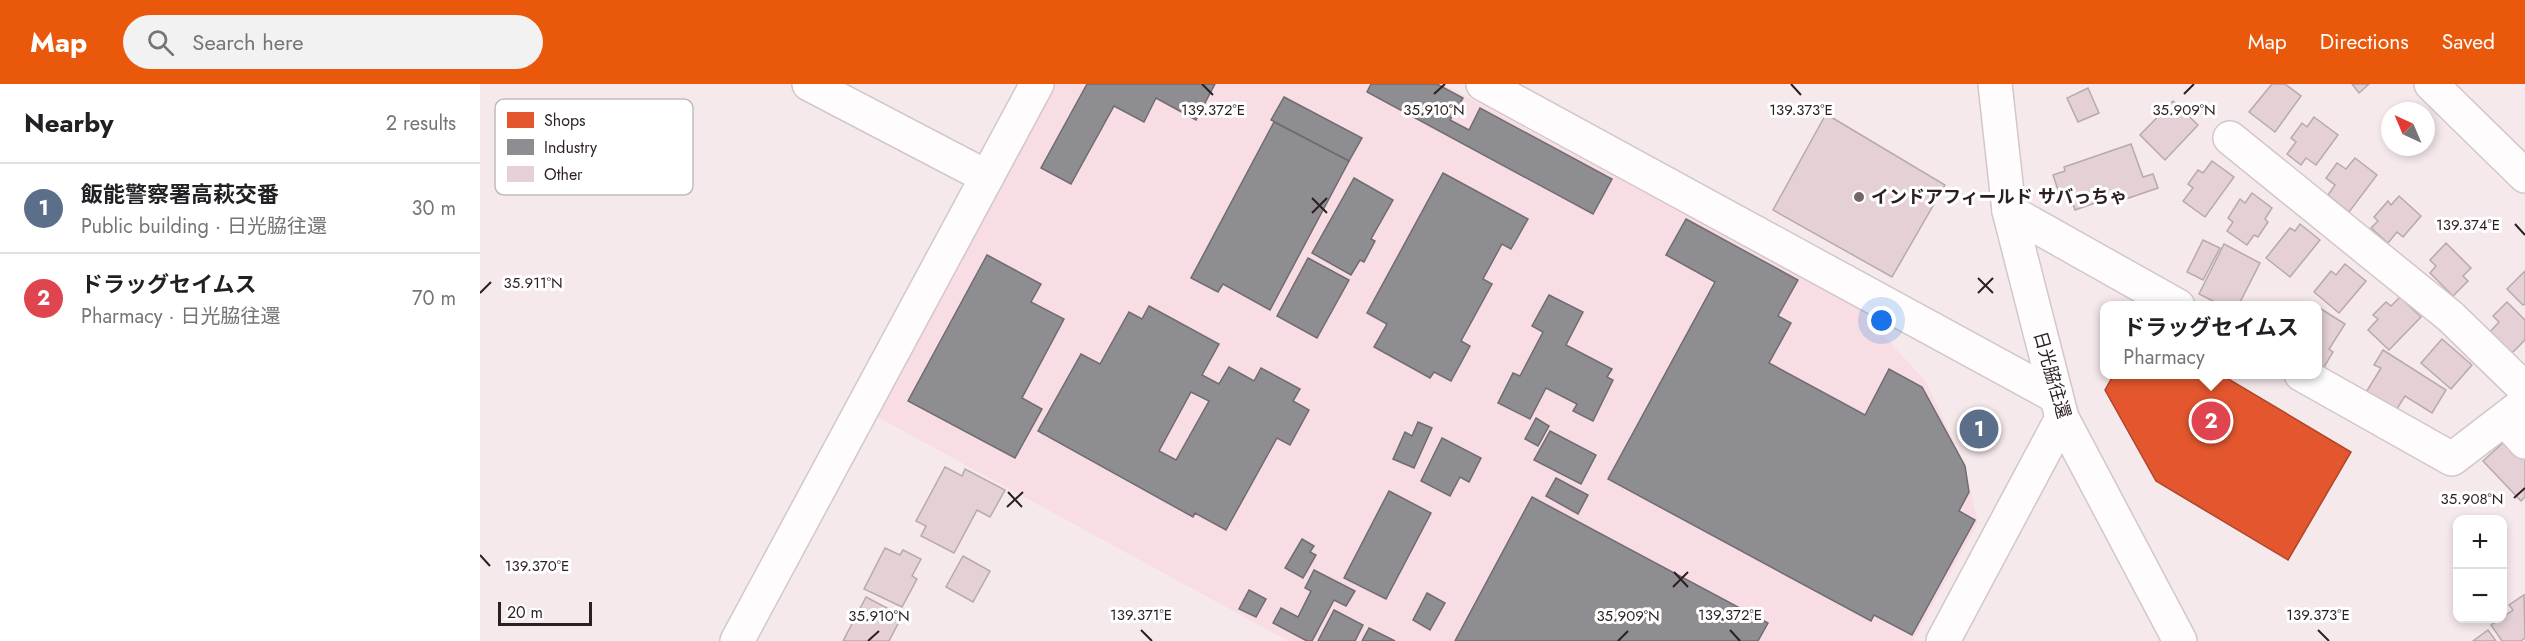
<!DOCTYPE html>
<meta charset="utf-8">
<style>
:root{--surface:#fff;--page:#f2f2f2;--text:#202124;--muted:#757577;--line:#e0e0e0;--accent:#ea580c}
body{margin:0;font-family:Jost,"Noto Sans JP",sans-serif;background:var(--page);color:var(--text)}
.controls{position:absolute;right:18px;bottom:18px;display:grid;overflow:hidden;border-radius:12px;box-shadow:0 3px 9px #0003}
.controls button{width:54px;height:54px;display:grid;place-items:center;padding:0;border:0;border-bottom:2px solid var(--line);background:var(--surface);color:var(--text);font:30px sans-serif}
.compass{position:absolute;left:1901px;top:18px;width:54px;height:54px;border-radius:50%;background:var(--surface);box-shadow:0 3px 9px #0003;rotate:316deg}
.scale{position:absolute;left:18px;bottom:15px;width:94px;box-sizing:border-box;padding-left:6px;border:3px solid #2c1f22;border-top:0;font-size:16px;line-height:21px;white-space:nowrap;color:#2c1f22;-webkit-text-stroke:4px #fff;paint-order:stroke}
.you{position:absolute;left:1402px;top:237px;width:21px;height:21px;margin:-15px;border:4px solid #fff;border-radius:50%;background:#1a73e8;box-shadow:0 0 0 9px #1a73e833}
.badge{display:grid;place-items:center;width:39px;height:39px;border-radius:50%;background:var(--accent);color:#fff;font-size:20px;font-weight:700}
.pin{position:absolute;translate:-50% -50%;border:3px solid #fff;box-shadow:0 2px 6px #0006}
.popup{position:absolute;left:1620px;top:217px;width:222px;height:78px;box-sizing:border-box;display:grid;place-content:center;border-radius:12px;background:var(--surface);filter:drop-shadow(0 2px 4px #0005);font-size:20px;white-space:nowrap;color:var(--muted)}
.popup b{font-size:22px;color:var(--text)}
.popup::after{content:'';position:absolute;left:50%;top:100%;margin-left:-12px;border:12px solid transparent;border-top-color:var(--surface)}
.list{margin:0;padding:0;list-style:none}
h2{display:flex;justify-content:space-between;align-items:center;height:78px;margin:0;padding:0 24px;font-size:26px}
h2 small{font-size:20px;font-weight:400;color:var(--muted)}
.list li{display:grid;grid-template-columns:39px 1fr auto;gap:18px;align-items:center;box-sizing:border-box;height:90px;padding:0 24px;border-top:2px solid var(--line)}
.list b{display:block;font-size:22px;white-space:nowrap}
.list p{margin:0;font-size:20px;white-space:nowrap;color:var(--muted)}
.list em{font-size:20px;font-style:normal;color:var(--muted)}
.icon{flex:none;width:33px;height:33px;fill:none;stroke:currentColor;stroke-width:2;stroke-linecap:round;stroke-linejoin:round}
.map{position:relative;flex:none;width:2045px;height:557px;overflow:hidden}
header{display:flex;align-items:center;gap:36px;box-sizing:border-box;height:84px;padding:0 30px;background:var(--accent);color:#fff}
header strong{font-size:28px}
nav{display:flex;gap:33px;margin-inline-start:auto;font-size:21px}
.search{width:420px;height:54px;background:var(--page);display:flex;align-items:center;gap:15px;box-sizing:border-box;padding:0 21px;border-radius:33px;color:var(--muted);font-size:22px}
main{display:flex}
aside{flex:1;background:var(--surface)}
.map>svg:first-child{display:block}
</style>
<header>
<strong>Map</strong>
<div class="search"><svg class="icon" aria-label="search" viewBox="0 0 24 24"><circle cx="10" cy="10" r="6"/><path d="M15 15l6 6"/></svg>Search here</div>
<nav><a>Map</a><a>Directions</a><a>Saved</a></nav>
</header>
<main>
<aside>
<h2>Nearby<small>2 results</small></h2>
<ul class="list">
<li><span class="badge" style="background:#5c6f8a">1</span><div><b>飯能警察署高萩交番</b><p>Public building · 日光脇往還</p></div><em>30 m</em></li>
<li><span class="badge" style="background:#e0444e">2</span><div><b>ドラッグセイムス</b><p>Pharmacy · 日光脇往還</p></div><em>70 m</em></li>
</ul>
</aside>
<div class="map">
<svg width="2045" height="557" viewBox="0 0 2045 557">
<rect width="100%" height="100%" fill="#f6e9ec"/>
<!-- built -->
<path fill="#f8dee4" d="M570,0H963L1379,224L1446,298L1485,381L1498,439L1433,557H808L392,330Z"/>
<!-- shops -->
<path fill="#e4572e" stroke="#ad462a" stroke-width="1.5" d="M1634,290H1740L1871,368L1808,476L1676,397L1625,306Z"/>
<!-- industry -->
<g fill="#8d8d92" stroke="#706c70" stroke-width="1.5" fill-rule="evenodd">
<path d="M607,0H735L716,36L676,14L664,38L634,22L591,100L561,84Z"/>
<path d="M891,0H957L983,14L970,36L989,46L1000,24L1132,95L1113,130L887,8Z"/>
<path d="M804,13L882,54L869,77L791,36Z"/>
<path d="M794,38L869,77L790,226L743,200L738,208L711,194Z"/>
<path d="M963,89L1048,135L1031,165L1022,160L1003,195L1012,200L981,257L990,262L971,297L954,288L950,294L894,263L907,240L887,229Z"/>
<path d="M874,94L913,116L891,155L895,157L884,178L880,176L871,191L832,169Z"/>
<path d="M1206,135L1318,196L1298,232L1311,239L1289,279L1385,331L1409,285L1442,303L1485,382L1489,408L1479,427L1495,436L1432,551L1394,531L1391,537L1128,395L1235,198L1186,171Z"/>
<path d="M507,171L561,200L551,218L584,235L542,314L562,325L535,374L428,317Z"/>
<path d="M828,174L869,196L837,254L797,232Z"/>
<path d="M1069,211L1103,228L1086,261L1132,285L1127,293L1133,296L1113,337L1093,327L1097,320L1066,304L1050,335L1018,319L1033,289L1040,292L1063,248L1052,242Z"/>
<path d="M669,222L739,260L722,291L739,300L749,283L774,297L781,284L820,305L813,317L829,326L810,361L797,354L746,446L715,429L713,433L558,347L601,270L620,280L649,228L662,235ZM711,308L729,317L696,376L679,367Z"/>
<path d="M1056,334L1069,342L1058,362L1045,355Z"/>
<path d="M938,338L952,344L934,384L913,375L925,348L932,352Z"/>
<path d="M1070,347L1116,371L1101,400L1054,376Z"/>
<path d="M962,354L1001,374L989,398L980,393L970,412L941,397Z"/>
<path d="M1076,394L1108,411L1098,430L1066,412Z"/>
<path d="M909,407L951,429L906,515L864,494Z"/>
<path d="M1052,413L1288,539L1278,557H975Z"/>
<path d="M822,455L834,462L830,468L836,471L823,494L805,484Z"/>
<path d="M834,486L875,507L866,522L854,516L832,557H827L793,539L801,524L818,533L831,507L825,504Z"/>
<path d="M769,506L786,515L776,533L759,525Z"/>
<path d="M947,509L965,519L950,546L933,536Z"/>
<path d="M854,526L883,541L875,557H838Z"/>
<path d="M889,544L915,557H882Z"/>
</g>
<!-- building -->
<g fill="#e4d0d5" stroke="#b6aaad" stroke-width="1.5">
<path d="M1792,0H1805L1821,12L1795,48L1769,28Z"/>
<path d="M1872,0H1889L1879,9Z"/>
<path d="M1608,4L1619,29L1598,38L1587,14Z"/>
<path d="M1693,17L1718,41L1685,76L1660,51Z"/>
<path d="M1346,30L1465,101L1412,193L1293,126Z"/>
<path d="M1834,33L1858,51L1836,81L1826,74L1821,81L1807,70L1816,58L1811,54L1822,39L1827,43Z"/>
<path d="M1651,60L1663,93L1673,90L1678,104L1640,117L1638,111L1595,126L1590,111L1581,115L1573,91L1585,87L1584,83Z"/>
<path d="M1875,74L1897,91L1869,128L1848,111L1855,101L1846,94L1857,79L1866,85Z"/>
<path d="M1732,77L1754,93L1725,133L1703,117L1713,104L1708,100L1718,86L1723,89Z"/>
<path d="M1772,109L1792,124L1785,135L1788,138L1778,153L1774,151L1767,161L1747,147L1753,138L1748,134L1760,115L1765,119Z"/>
<path d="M1919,112L1941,132L1923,153L1917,148L1908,159L1891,144L1898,137L1894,133L1908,117L1911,121Z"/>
<path d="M1820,140L1840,156L1810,193L1786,174L1810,144L1815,147Z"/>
<path d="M1723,156L1740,164L1723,196L1707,188Z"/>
<path d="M1966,159L1991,184L1983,192L1988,197L1973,212L1950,189L1956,182L1950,176Z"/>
<path d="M1744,160L1780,179L1758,222H1733L1735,218L1719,210Z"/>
<path d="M1865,180L1886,197L1859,229L1834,208L1851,187L1856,191Z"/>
<path d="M2045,187V220L2043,221L2027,205Z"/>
<path d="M1920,213L1941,233L1909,266L1888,246L1898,235L1893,231L1906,218L1911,222Z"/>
<path d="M2027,218L2045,236V256L2032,269L2010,248L2019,238L2013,232Z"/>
<path d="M1838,223L1865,240L1849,265L1853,268L1841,288L1838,286Z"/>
<path d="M1962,255L1992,281L1971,305L1941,279Z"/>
<path d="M1903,266L1966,306L1952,329L1925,312L1915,328L1885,310L1901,284L1894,281Z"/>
<path d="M2025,357L2045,369V413L2041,417L2003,377Z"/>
<path d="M465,383L482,392L485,385L525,406L510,433L497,426L474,469L441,452L446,442L436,437Z"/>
<path d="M405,464L420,471L423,466L441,475L432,492L437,495L422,523L384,505Z"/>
<path d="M483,472L510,487L493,518L466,503Z"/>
<path d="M2044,511L2045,554L2041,557H2022L2011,541L2033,526L2029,521Z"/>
<path d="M386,513L422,532L409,557H363Z"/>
<path d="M2008,546L2016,557H1993Z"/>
</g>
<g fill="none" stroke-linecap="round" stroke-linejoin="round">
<defs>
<g id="minor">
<path d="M329,0L507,93"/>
<path d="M1003,0L1575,312"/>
<path d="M1515,0L1529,127L1582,334L1700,557"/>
<path d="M1951,0L2045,92"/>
<path d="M1750,54L1971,233L2045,305"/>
<path d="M1529,127L1698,222"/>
<path d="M1821,290L1972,375L2045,319"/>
<path d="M2025,336L2045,358"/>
<path d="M257,557L557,0"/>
<path d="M1463,557L1582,334"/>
</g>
</defs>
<!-- minor casing -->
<use href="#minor" stroke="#d3c7c9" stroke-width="36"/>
<!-- minor -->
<use href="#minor" stroke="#fefcfc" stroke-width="33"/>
</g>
<!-- ticks -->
<path fill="none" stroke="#2c1f22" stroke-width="2" d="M722,0L733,11M1311,0L1321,11M954,10L965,0M1704,10L1714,0M832,114L847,129M832,129L847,114M2035,140L2045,151M1498,194L1513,209M0,209L11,198M1498,209L1513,194M528,408L542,423M2034,414L2045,404M527,423L543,408M0,471L10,482M1194,488L1208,503M1193,503L1208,488M661,546L672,557M1250,546L1260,557M1838,546L1849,557M388,557L399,547M1138,557L1148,547"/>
<!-- markers -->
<circle fill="#736669" stroke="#fff" stroke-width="2" cx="1379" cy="113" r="6"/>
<g text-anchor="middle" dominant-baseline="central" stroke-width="6" stroke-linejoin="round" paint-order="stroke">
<!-- poi labels -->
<g font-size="18" font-weight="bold" fill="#2c1f22" stroke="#fff" text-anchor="start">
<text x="1391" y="113">インドアフィールド サバっちゃ</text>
</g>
<!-- street labels -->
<g font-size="18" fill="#2c1f22" stroke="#fff">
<text transform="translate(1572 291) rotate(74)">日光脇往還</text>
</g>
</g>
<!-- legend -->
<rect x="15" y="15" width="198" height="96" rx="9" fill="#fff" stroke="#c0bcbd" stroke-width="1.5"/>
<rect x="27" y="28" width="27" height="16" fill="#e4572e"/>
<rect x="27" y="55" width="27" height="16" fill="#8d8d92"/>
<rect x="27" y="82" width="27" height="16" fill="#e4d0d5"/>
<g font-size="16" fill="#2c1f22">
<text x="64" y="42">Shops</text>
<text x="64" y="69">Industry</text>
<text x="64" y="96">Other</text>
</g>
<g font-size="15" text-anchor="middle" fill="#2c1f22" stroke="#fff" stroke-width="6" stroke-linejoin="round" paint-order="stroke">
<text x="954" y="31">35.910°N</text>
<text x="1704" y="31">35.909°N</text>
<text x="733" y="31">139.372°E</text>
<text x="1321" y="31">139.373°E</text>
<text x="1988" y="146">139.374°E</text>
<text x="53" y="204">35.911°N</text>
<text x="1992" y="420">35.908°N</text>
<text x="57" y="487">139.370°E</text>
<text x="661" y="536">139.371°E</text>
<text x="1250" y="536">139.372°E</text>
<text x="1838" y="536">139.373°E</text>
<text x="399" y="537">35.910°N</text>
<text x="1148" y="537">35.909°N</text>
</g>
</svg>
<div class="controls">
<button>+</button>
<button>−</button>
</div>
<svg class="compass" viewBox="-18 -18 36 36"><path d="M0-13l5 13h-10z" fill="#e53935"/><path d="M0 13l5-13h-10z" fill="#757577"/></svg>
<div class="scale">20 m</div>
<div class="you"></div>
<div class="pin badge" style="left:1499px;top:345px;background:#5c6f8a">1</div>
<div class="pin badge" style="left:1731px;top:337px;background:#e0444e">2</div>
<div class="popup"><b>ドラッグセイムス</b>Pharmacy</div>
</div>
</main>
